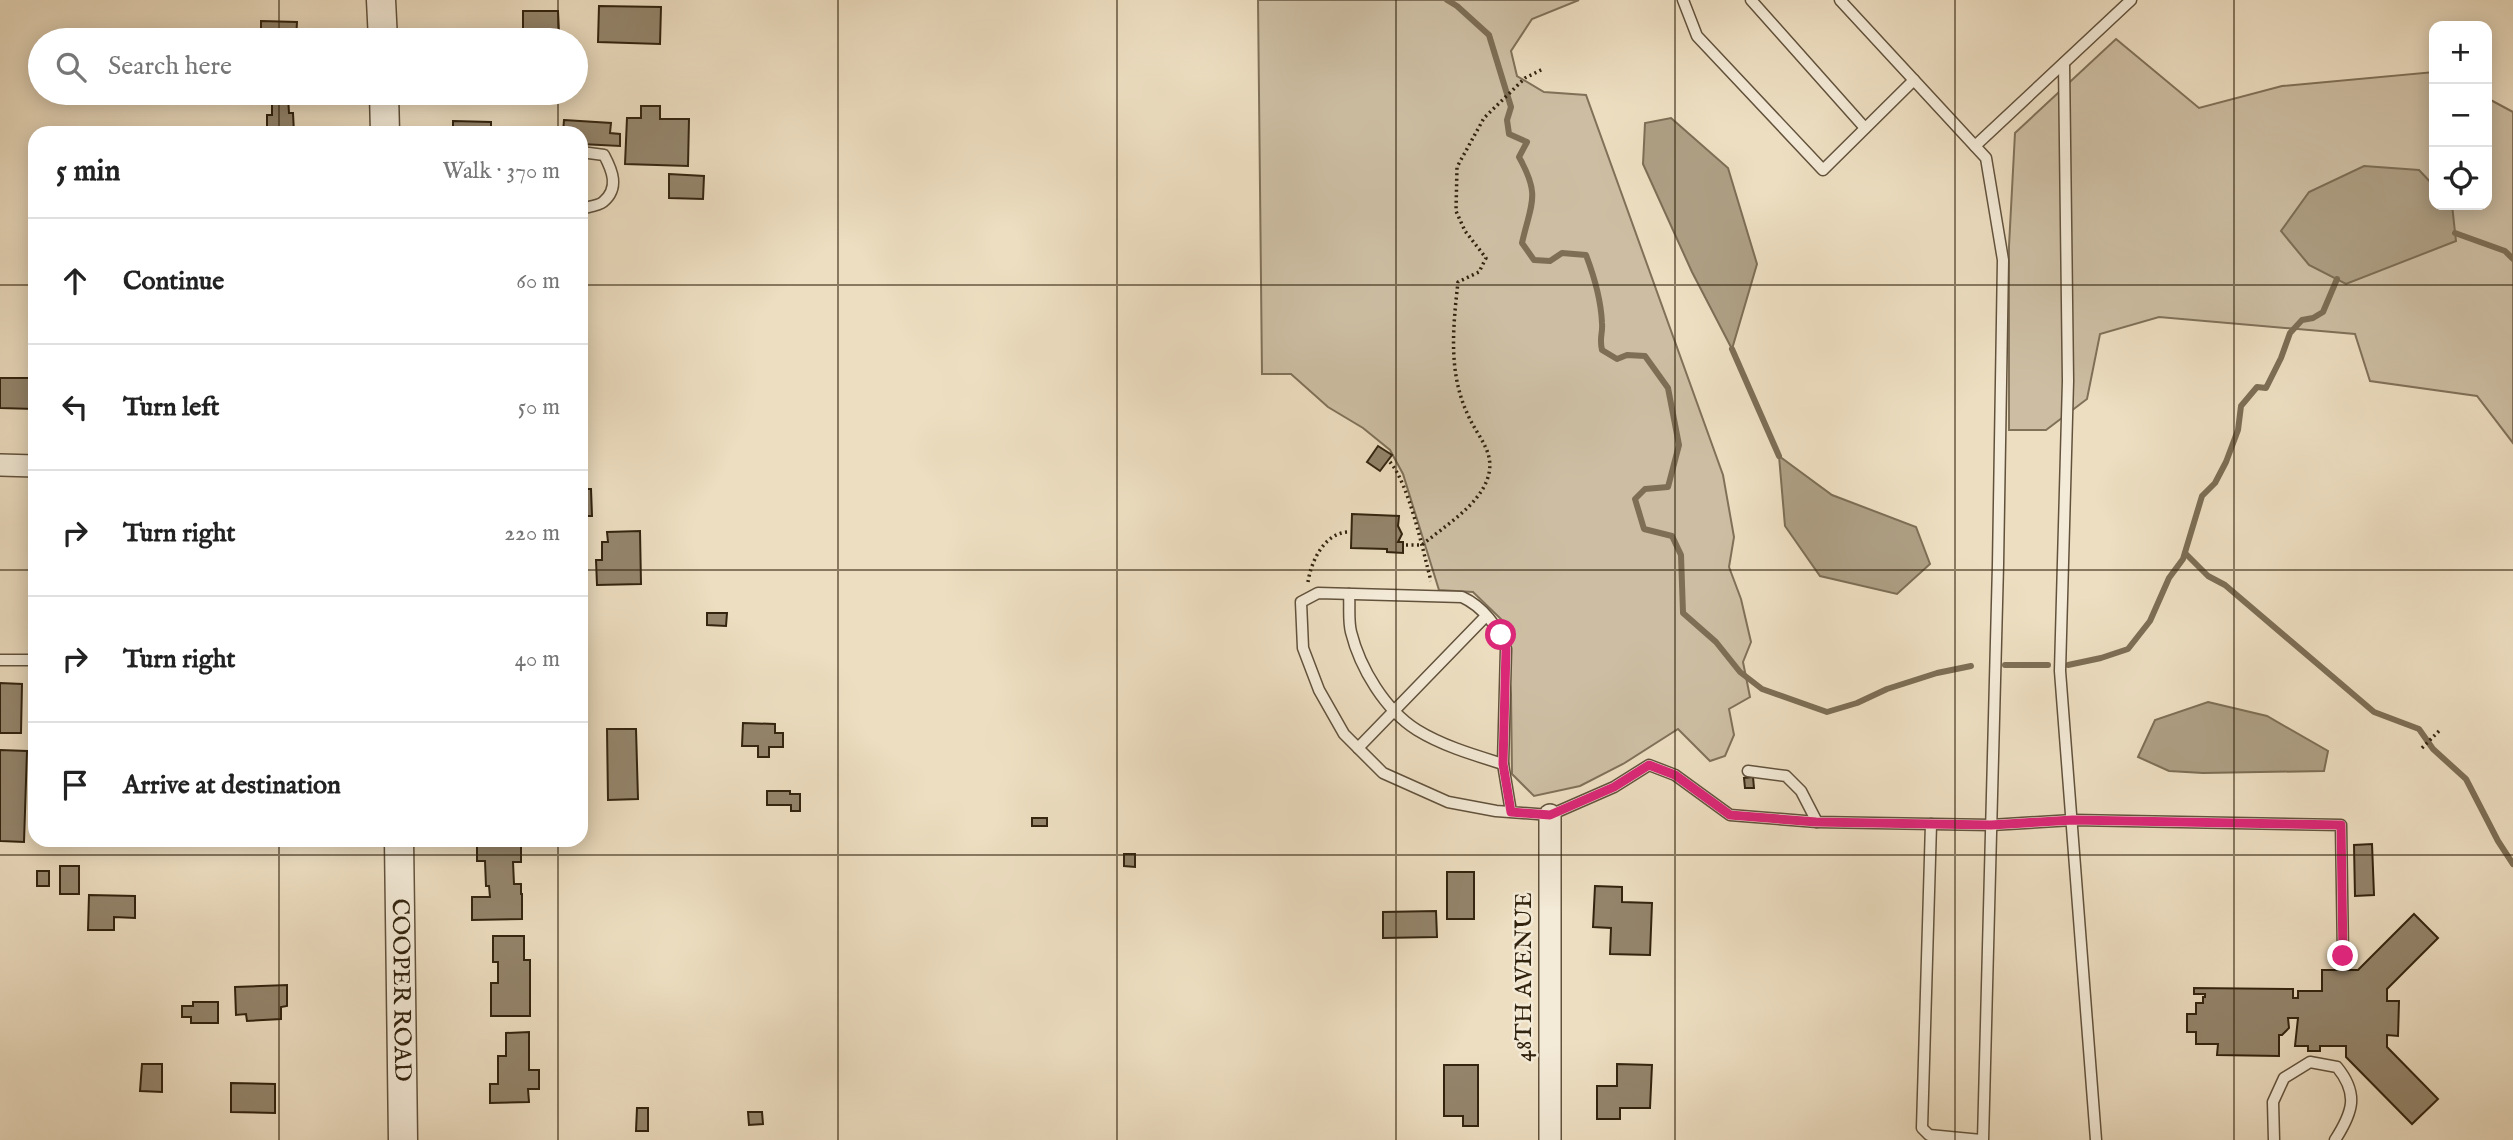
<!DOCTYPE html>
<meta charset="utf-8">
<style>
:root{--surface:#fff;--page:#f2f2f2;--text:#222;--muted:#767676;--line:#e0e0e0}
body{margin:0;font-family:"IM FELL English",serif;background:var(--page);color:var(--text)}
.controls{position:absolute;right:21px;top:21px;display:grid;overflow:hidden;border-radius:14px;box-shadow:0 4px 18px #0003}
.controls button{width:63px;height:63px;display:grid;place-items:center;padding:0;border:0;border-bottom:2px solid var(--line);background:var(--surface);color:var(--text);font:35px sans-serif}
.stop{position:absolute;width:21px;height:21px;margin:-16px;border:5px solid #db2777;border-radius:50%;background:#fff}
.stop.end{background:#db2777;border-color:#fff;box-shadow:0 2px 7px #0008}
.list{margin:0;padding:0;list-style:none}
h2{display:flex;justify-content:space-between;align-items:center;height:91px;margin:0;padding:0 28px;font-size:30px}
h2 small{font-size:23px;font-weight:400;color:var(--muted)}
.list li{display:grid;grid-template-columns:46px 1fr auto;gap:21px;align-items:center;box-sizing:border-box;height:126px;padding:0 28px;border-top:2px solid var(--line)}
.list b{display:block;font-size:26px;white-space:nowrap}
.list em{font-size:23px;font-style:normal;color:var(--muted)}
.icon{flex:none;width:38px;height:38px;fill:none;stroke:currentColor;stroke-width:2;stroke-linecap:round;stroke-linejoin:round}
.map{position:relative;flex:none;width:2513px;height:1140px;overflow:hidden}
.search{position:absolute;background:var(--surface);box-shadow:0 4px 18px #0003;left:28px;top:28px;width:560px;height:77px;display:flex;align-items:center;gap:18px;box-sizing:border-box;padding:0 24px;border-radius:38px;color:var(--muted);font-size:26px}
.panel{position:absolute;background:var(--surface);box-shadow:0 4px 18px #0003;left:28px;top:126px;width:560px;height:721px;border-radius:21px}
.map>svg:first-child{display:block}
</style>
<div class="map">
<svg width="2513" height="1140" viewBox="0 0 2513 1140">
<rect width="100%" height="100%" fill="#eddec1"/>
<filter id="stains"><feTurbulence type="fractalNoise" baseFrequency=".00286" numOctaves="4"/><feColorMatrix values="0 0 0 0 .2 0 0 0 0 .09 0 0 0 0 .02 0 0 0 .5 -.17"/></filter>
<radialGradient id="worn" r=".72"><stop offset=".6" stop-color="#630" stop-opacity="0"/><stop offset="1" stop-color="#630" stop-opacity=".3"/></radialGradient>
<!-- green -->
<g fill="#cdbea3" stroke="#807159" stroke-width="2">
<path d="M1258,0H1579L1532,19L1511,51L1517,76L1544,92L1586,95L1723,475L1734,537L1729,567L1741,599L1751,642L1743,662L1750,697L1729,709L1734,735L1725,756L1710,761L1678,729L1623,764L1580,786L1534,796L1512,774L1511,694L1504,622L1473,592L1439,590L1403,474L1390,450L1363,428L1328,407L1291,374H1262Z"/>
<path d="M2116,39L2199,108L2282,86L2434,72V205H2487V98L2513,112V443L2477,396L2370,381L2355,334L2159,317L2100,334L2087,399L2046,430H2009V246L2015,133Z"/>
</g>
<!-- water -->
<g fill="#ae9f84" stroke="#7d6e55" stroke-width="2">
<path d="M1671,118L1728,168L1757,264L1732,349L1692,272L1643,164L1645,123Z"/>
<path d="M2364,166L2419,170L2434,186V205H2452L2456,241L2346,284L2309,265L2281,231L2309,192Z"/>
<path d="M1779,456L1832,495L1916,527L1930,564L1897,594L1820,576L1785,526Z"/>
<path d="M2208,702L2267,716L2328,751L2324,771L2203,773L2169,771L2138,757L2155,720Z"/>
</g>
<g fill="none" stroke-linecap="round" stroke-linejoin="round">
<!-- stream -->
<g stroke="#7d6e55" stroke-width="6">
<path d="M1447,0L1457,6L1489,35L1511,107L1507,120L1509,134L1527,142L1519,157C1541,196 1531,203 1522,243L1534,260L1550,261L1562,253L1586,255C1594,276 1601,300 1602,323C1603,334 1599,337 1602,350L1617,359L1627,355L1645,356L1668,388L1679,445L1668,487L1645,489L1635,499L1644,529L1672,536L1681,555L1683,613L1716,642L1740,672L1762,689L1827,712L1857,703L1887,689L1937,673L1971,666"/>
<path d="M2455,233L2505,251L2513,259"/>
<path d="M1732,349L1779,456"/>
<path d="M2185,553L2208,576L2225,585L2374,712L2419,729L2433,749L2466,779L2498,841L2513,864"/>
<path d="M2005,665H2048"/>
<path d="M2068,665L2101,658L2128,649L2150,621L2169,578L2183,559L2202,496L2215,483L2226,462L2238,430L2241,406L2257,387L2266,388L2281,358L2290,333L2302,320L2313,318L2323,312L2337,279"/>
</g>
</g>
<!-- building -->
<g fill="#94856c" stroke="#33240f" stroke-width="2">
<path d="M599,6L661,7L660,44L598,42Z"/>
<path d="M523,11H558L559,33H523Z"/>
<path d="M261,21L297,22L296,40H261Z"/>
<path d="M452,33H490V38H507V40H452Z"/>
<path d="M266,93H293V96H288L289,113H293L294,133H267V115H272V97H266Z"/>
<path d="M641,106H660V119H689L688,166L625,164L627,118H641Z"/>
<path d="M564,120L611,123L610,133L620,134V146L581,144V133H563Z"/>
<path d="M453,121L491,122V133H453Z"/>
<path d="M669,174L704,176L703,199L669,198Z"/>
<path d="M0,378H34V409L0,408Z"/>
<path d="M1378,446L1392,455L1380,471L1367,462Z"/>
<path d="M581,489H591L592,516H581Z"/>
<path d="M1352,514L1399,516L1398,526L1402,534L1398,542H1403V553L1387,552V549L1351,548Z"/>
<path d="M640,531L641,584L597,585L596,560H602V542H608L607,532Z"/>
<path d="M707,613H727L726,626L707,625Z"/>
<path d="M0,683L22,684L21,733H0Z"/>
<path d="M743,723L775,724V733H783V747H769V757H758V746H742Z"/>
<path d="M607,729H636L638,799L608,800Z"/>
<path d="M0,750L27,751L24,842L0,841Z"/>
<path d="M1753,777L1754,788H1745L1744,778Z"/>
<path d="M767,791H790V794H800V811H791V805H767Z"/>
<rect x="1032" y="818" width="15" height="8"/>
<path d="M86,840H120V844L86,845Z"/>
<path d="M2372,844L2374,895L2355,896L2354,845Z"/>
<path d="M477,845H521V862H513L514,884H521V894H522V919L472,920V897H490L489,886H486L485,861H477Z"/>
<path d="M1124,854H1135V867L1124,866Z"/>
<rect x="60" y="866" width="19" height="28"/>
<rect x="37" y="871" width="12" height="15"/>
<rect x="1447" y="872" width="27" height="47"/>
<path d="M1595,886L1622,887V902L1652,903L1650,955L1610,954L1611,928L1593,927Z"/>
<path d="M89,895L135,896V918L114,917V930H88Z"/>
<path d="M1436,911L1437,937L1383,938V912Z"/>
<path d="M2414,914L2438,938L2387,989V1001H2399L2398,1036L2387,1035V1047L2438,1099L2412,1124L2346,1057V1046H2320V1051H2308V1046H2295L2298,1018H2288L2289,1028L2282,1035H2279V1056L2217,1055L2218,1044H2196V1032H2187V1014H2196V1003H2203V997H2205V994H2194V988L2293,989V998H2298V991H2322V970H2358Z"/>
<path d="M493,936H524V960H530V1016H491V983H498V962H493Z"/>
<path d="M287,985V1006L281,1007V1019L247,1021L246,1014L236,1015L235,987Z"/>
<path d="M193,1002H218V1023H191V1017H182V1006H193Z"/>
<path d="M529,1032V1070H539V1089H528L529,1102L490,1103V1084H498V1056H506V1033Z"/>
<path d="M142,1064H162V1092L140,1091Z"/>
<path d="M1617,1064L1652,1065L1650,1108H1620V1119H1597V1086H1617Z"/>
<path d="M1444,1065H1478V1126H1463V1116H1444Z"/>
<path d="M231,1083L275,1084V1113L231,1112Z"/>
<path d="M637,1108H648V1131H636Z"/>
<path d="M748,1112H762L763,1124L749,1125Z"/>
</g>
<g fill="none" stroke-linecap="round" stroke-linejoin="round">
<defs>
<g id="service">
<path d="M1683,0L1697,36L1823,170L1914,80"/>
<path d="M1751,0L1865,128"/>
<path d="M1840,0L1986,158L2003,260L1998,565L1983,1140"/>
<path d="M2064,63L2068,381L2060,671L2096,1140"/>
<path d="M1975,146L2131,0"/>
<path d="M581,152L604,155C612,170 620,188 603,202C598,206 587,207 581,209"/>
<path d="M1349,594C1350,606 1348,620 1351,632C1360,668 1385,710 1417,730C1443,746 1474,755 1503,764"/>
<path d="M0,660H35"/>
<path d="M1358,748L1486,616"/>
<path d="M1748,771L1786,776L1801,791L1817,822"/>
<path d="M1511,812L1503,764L1506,649C1499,627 1482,606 1462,597L1318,593L1301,602L1303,648L1319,690L1344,734L1383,773L1448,802L1496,811L1550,815L1614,787L1649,765L1675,775L1730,815L1817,822L1991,825L2073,820L2341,825L2343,956"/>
<path d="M1931,824L1922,1128L1929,1135L1981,1140"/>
<path d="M2274,1140L2273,1102L2284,1078L2310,1062L2337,1067C2359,1094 2353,1112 2335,1140"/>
</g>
<g id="minor">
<path d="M0,465L35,466"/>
<path d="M1550,815V1140"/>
</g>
<g id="tertiary">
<path d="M381,0L383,40"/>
<path d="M384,93L385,133"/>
<path id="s1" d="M399,840L403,1140"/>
</g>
</defs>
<!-- service casing -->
<use href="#service" stroke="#62523c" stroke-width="13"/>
<!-- minor casing -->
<use href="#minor" stroke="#62523c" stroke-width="24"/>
<!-- tertiary casing -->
<use href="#tertiary" stroke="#62523c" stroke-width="31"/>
<!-- path -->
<g stroke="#33240f" stroke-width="3.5" stroke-dasharray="2 3.5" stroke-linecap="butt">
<path d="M1390,462C1409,484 1423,551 1431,581"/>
<path d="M1406,545H1422C1443,527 1477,507 1487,480C1497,453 1478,438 1468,415C1448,373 1453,327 1458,282L1479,272L1486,258L1465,231L1456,211L1457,167L1484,118L1525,78L1543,69"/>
<path d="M1308,582C1311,561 1325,532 1349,532"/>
<path d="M2422,748L2441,729"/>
</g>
<!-- service -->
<use href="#service" stroke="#f3ead7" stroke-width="10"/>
<!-- minor -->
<use href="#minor" stroke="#f3ead7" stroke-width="21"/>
<!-- tertiary -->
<use href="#tertiary" stroke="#f3ead7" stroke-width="28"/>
</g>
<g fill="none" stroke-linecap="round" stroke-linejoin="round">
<!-- route -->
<path stroke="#db2777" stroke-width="9" d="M1501,635L1506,649L1503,764L1511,812L1550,815L1614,787L1649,765L1675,775L1730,815L1816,822L1991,825L2073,820L2341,825L2343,956"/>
</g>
<!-- grid -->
<path fill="none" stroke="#33240f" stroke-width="2" stroke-opacity="0.55" d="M279,0V40M558,0V40M838,0V1140M1117,0V1140M1396,0V1140M1675,0V1140M1955,0V1140M2234,0V1140M279,93V133M558,93V133M0,285H35M581,285H2513M0,570H35M581,570H2513M279,840V1140M558,840V1140M0,855H2513"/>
<g text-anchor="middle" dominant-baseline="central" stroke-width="5" stroke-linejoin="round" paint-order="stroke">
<!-- street labels -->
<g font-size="24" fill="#33240f" stroke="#f3ead7">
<text transform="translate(1524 977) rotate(-90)">48TH AVENUE</text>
<text stroke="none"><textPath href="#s1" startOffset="150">COOPER ROAD</textPath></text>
</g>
</g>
<rect width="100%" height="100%" filter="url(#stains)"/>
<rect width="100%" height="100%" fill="url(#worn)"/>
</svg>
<div class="controls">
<button>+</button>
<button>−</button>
<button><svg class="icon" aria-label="locate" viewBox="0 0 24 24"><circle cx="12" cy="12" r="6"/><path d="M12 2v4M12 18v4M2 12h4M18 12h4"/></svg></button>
</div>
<div class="stop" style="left:1501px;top:635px"></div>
<div class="stop end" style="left:2343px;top:956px"></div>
<div class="search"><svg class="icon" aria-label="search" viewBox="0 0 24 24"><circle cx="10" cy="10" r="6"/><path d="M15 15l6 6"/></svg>Search here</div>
<section class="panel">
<h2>5 min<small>Walk · 370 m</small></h2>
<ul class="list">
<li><svg class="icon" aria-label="ahead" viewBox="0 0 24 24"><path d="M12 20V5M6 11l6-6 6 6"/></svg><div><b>Continue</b></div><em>60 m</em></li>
<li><svg class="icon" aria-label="left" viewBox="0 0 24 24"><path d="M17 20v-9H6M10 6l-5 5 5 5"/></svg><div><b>Turn left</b></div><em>50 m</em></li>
<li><svg class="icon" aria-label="right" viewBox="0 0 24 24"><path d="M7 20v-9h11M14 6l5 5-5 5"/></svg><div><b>Turn right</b></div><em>220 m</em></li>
<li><svg class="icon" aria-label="right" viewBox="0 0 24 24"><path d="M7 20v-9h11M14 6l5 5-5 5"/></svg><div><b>Turn right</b></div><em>40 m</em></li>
<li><svg class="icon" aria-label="arrive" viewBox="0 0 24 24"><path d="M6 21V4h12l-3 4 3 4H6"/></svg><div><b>Arrive at destination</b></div></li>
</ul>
</section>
</div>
